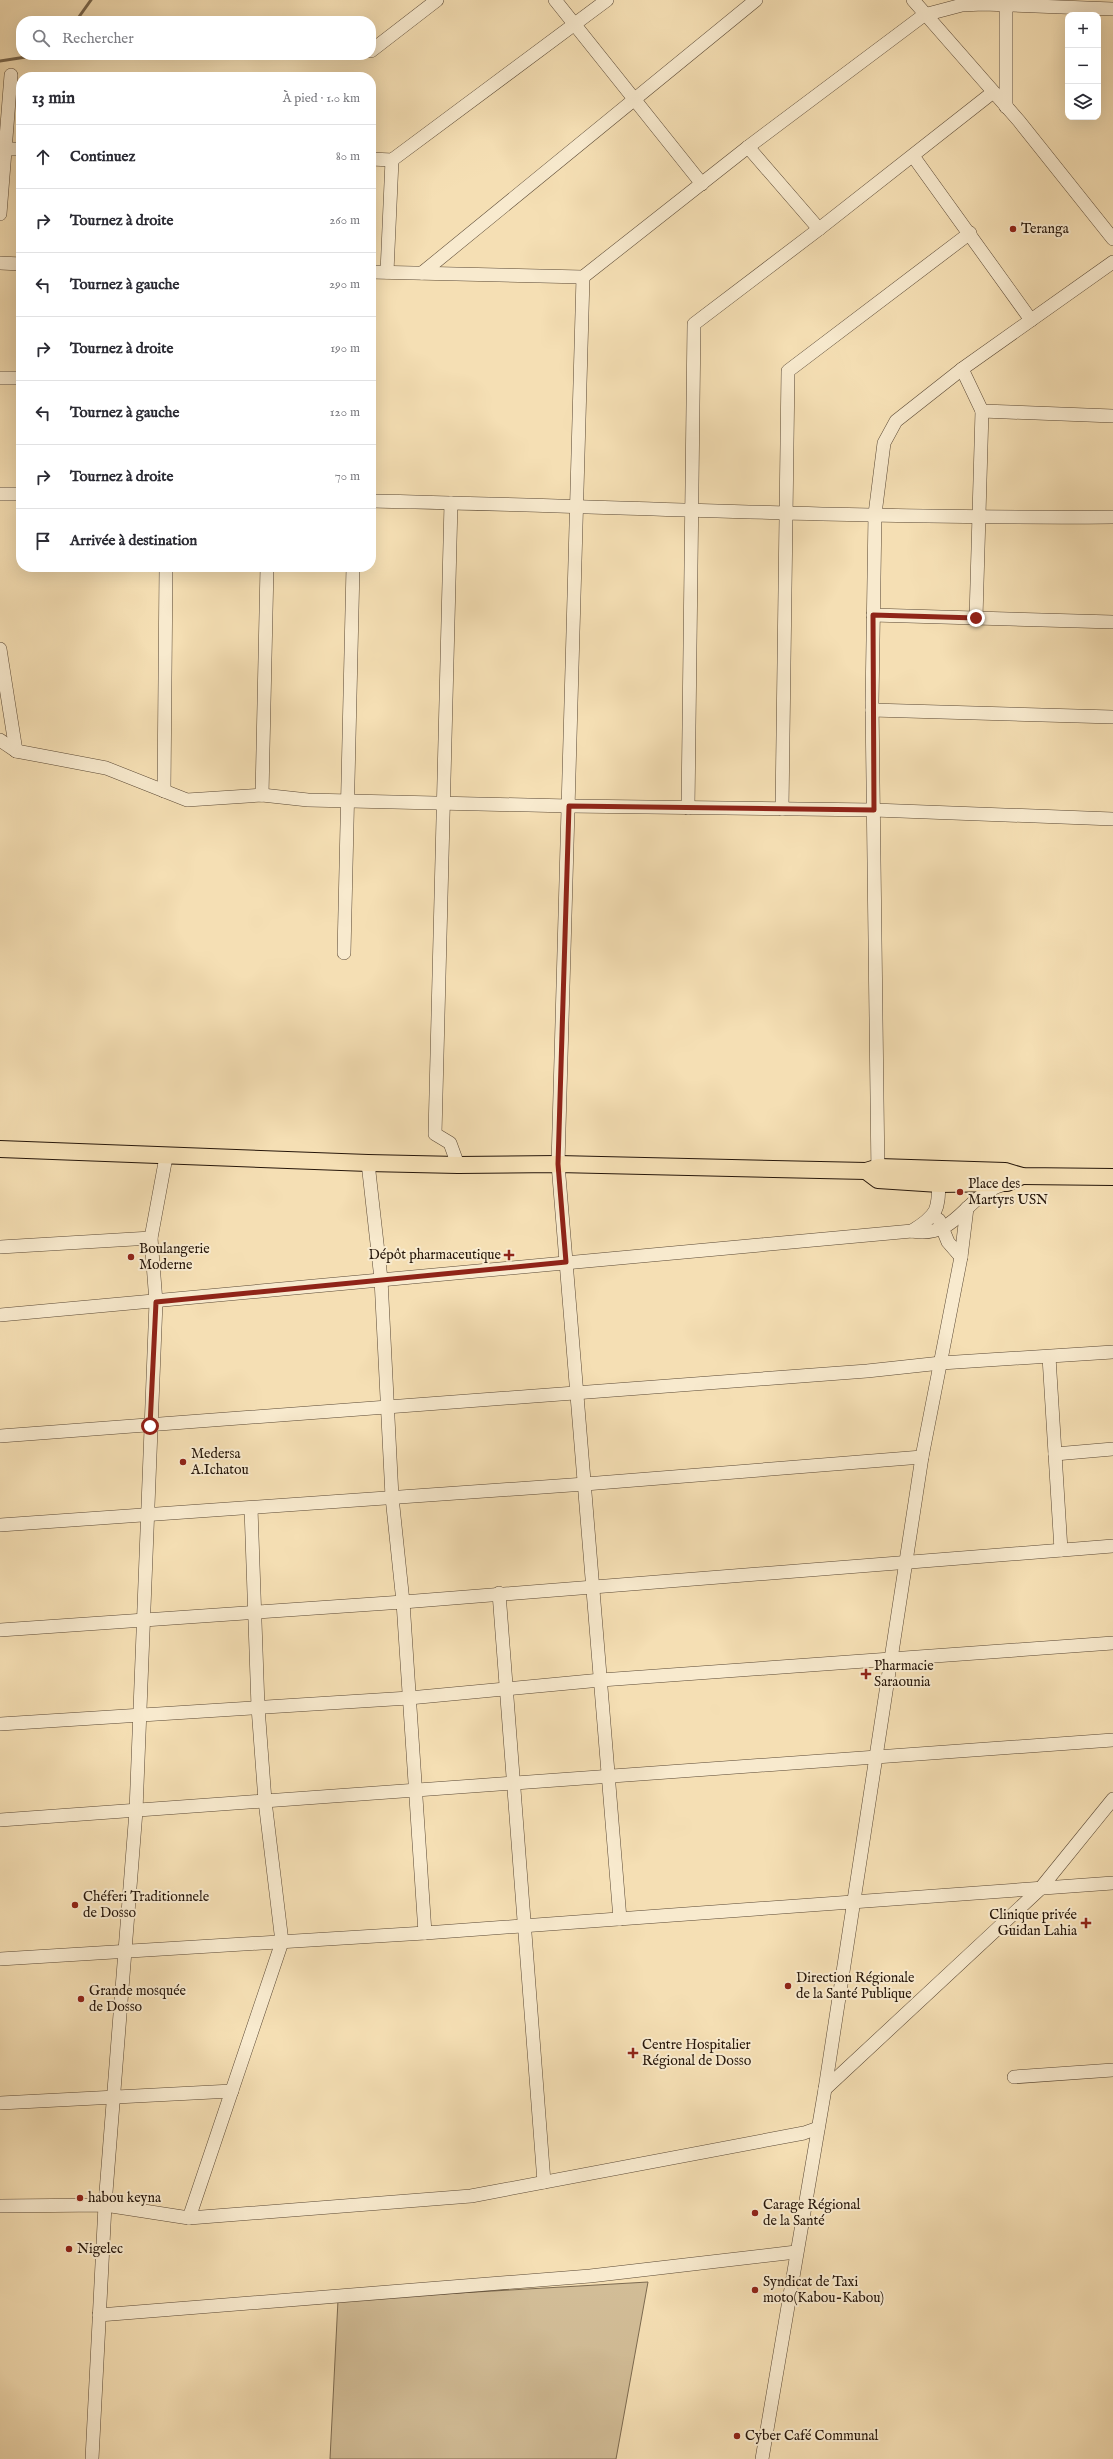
<!DOCTYPE html>
<html lang="fr">
<meta charset="utf-8">
<style>
:root{--surface:#fff;--page:#f2f2f3;--text:#2b2b33;--muted:#7c7c81;--line:#e1e1e2}
body{margin:0;font-family:"IM FELL English",serif;background:var(--page);color:var(--text)}
.controls{position:absolute;right:12px;top:12px;display:grid;overflow:hidden;border-radius:8px;box-shadow:0 4px 16px #0002}
.controls button{width:36px;height:36px;display:grid;place-items:center;padding:0;border:0;border-bottom:1px solid var(--line);background:var(--surface);color:var(--text);font:20px sans-serif}
.stop{position:absolute;width:12px;height:12px;margin:-9px;border:3px solid #8f2418;border-radius:50%;background:#fff}
.stop.end{background:#8f2418;border-color:#fff;box-shadow:0 1px 4px #0008}
.list{margin:0;padding:0;list-style:none}
h2{display:flex;justify-content:space-between;align-items:center;height:52px;margin:0;padding:0 16px;font-size:17px}
h2 small{font-size:13px;font-weight:400;color:var(--muted)}
.list li{display:grid;grid-template-columns:26px 1fr auto;gap:12px;align-items:center;box-sizing:border-box;height:64px;padding:0 16px;border-top:1px solid var(--line)}
.list b{display:block;font-size:15px;white-space:nowrap}
.list em{font-size:13px;font-style:normal;color:var(--muted)}
.icon{flex:none;width:22px;height:22px;fill:none;stroke:currentColor;stroke-width:2;stroke-linecap:round;stroke-linejoin:round}
.map{position:relative;flex:none;width:1113px;height:2459px;overflow:hidden}
.search{position:absolute;background:var(--surface);box-shadow:0 4px 16px #0002;left:16px;top:16px;width:360px;height:44px;display:flex;align-items:center;gap:10px;box-sizing:border-box;padding:0 14px;border-radius:16px;color:var(--muted);font-size:15px}
.panel{position:absolute;background:var(--surface);box-shadow:0 4px 16px #0002;left:16px;top:72px;width:360px;height:500px;border-radius:16px}
.map>svg:first-child{display:block}
</style>
<div class="map">
<svg width="1113" height="2459" viewBox="0 0 1113 2459">
<rect width="100%" height="100%" fill="#f5dfb4"/>
<filter id="stains"><feTurbulence type="fractalNoise" baseFrequency=".005" numOctaves="4"/><feColorMatrix values="0 0 0 0 .2 0 0 0 0 .09 0 0 0 0 .02 0 0 0 .5 -.17"/></filter>
<radialGradient id="worn" r=".72"><stop offset=".6" stop-color="#630" stop-opacity="0"/><stop offset="1" stop-color="#630" stop-opacity=".3"/></radialGradient>
<!-- green -->
<path fill="#d2bd97" stroke="#7c6a50" d="M648,2282L616,2459H330L338,2300Z"/>
<g fill="none" stroke-linecap="round" stroke-linejoin="round">
<!-- stream -->
<g stroke="#78664d" stroke-width="3">
<path d="M76,21L91,0"/>
<path d="M0,61L39,55"/>
</g>
<defs>
<g id="minor">
<path d="M555,0L702,184"/>
<path d="M913,0L1019,121L1113,239"/>
<path d="M371,51L437,0"/>
<path d="M1006,107V0"/>
<path d="M748,147L819,229"/>
<path d="M4,149H21"/>
<path d="M913,156L1031,320"/>
<path d="M371,159L392,160L607,0"/>
<path d="M0,214L11,75"/>
<path d="M0,263L21,264"/>
<path d="M371,272L583,277L748,147L924,15L962,5L983,4L1113,9"/>
<path d="M387,272L392,160"/>
<path d="M422,273L756,0"/>
<path d="M583,277L558,1164L620,1919"/>
<path d="M962,369L982,411L1113,416"/>
<path d="M0,378H21"/>
<path d="M0,494H21"/>
<path d="M371,501C618,506 866,519 1113,517"/>
<path d="M451,503L435,1134L450,1143L458,1165"/>
<path d="M873,615L1113,622"/>
<path d="M976,618L982,411"/>
<path d="M0,649L16,751"/>
<path d="M872,710L1113,717"/>
<path d="M0,740L16,751L106,768L187,800L262,795L308,800L569,806L874,810L1113,819"/>
<path d="M164,791L166,567"/>
<path d="M262,795L267,567"/>
<path d="M688,808L694,324L819,229L992,93"/>
<path d="M782,809L788,371L970,233"/>
<path d="M344,953L353,567"/>
<path d="M368,1163L381,1279L392,1497L403,1602L425,1933"/>
<path d="M878,1176L872,703L875,514L884,443L896,421L962,369L1113,262"/>
<path d="M939,1220L948,1242L961,1257"/>
<path d="M912,1231C941,1213 938,1208 939,1175"/>
<path d="M0,1247L151,1238"/>
<path d="M0,1315L912,1231C958,1239 964,1196 1002,1185"/>
<path d="M1049,1357L1061,1550"/>
<path d="M0,1436L867,1371L941,1363L1113,1352"/>
<path d="M1055,1454L1113,1449"/>
<path d="M0,1525L585,1484L922,1457"/>
<path d="M499,1593L544,2182"/>
<path d="M0,1630L403,1602L1113,1546"/>
<path d="M0,1724L409,1698L601,1680L1113,1643"/>
<path d="M0,1820L1113,1740"/>
<path d="M0,1959L425,1933L1113,1883"/>
<path d="M1014,2077L1113,2070"/>
<path d="M825,2089L922,1457L961,1257L967,1208"/>
<path d="M0,2103L232,2091"/>
<path d="M0,2206L105,2205L189,2218L471,2196L804,2133L818,2128"/>
<path d="M189,2218L282,1942L265,1801L258,1707L251,1508"/>
<path d="M99,2315L590,2276L796,2252"/>
<path d="M92,2459L105,2205L136,1811L156,1302L151,1238L166,1157"/>
<path d="M762,2459L825,2089L1040,1889L1113,1799"/>
</g>
<g id="major">
<path d="M0,1149L368,1163L458,1165L558,1164L866,1171L879,1167L1005,1171L1022,1176L1113,1177"/>
<path d="M866,1171L878,1180L939,1184L1007,1183L1022,1176"/>
</g>
</defs>
<!-- minor casing -->
<use href="#minor" stroke="#5a4834" stroke-width="14"/>
<!-- major casing -->
<use href="#major" stroke="#26160a" stroke-width="18"/>
<!-- minor -->
<use href="#minor" stroke="#f8eace" stroke-width="13"/>
<!-- major -->
<use href="#major" stroke="#f5dfb4" stroke-width="16"/>
</g>
<g fill="none" stroke-linecap="round" stroke-linejoin="round">
<!-- route -->
<path stroke="#8f2418" stroke-width="5" d="M150,1426L156,1302L566,1262L558,1164L569,806L874,810L873,615L976,618"/>
</g>
<!-- markers -->
<g fill="#8f2418" stroke="#f8eace" stroke-width="1.5">
<circle cx="1013" cy="229" r="4"/>
<circle cx="960" cy="1192" r="4"/>
<path d="M507 1249h4v4h4v4h-4v4h-4v-4h-4v-4h4z"/>
<circle cx="131" cy="1257" r="4"/>
<circle cx="183" cy="1462" r="4"/>
<path d="M864 1668h4v4h4v4h-4v4h-4v-4h-4v-4h4z"/>
<circle cx="75" cy="1905" r="4"/>
<path d="M1084 1917h4v4h4v4h-4v4h-4v-4h-4v-4h4z"/>
<circle cx="788" cy="1986" r="4"/>
<circle cx="81" cy="1999" r="4"/>
<path d="M631 2047h4v4h4v4h-4v4h-4v-4h-4v-4h4z"/>
<circle cx="80" cy="2198" r="4"/>
<circle cx="755" cy="2213" r="4"/>
<circle cx="69" cy="2249" r="4"/>
<circle cx="755" cy="2290" r="4"/>
<circle cx="737" cy="2436" r="4"/>
</g>
<g text-anchor="middle" dominant-baseline="central" stroke-width="4" stroke-linejoin="round" paint-order="stroke">
<!-- poi labels -->
<g font-size="14" fill="#26160a" stroke="#f8eace" text-anchor="start">
<text x="1021" y="229">Teranga</text>
<text x="968" y="1184">Place des<tspan x="968" dy="16">Martyrs USN</tspan></text>
<text x="139" y="1249">Boulangerie<tspan x="139" dy="16">Moderne</tspan></text>
<text x="501" y="1255" text-anchor="end">Dépôt pharmaceutique</text>
<text x="191" y="1454">Medersa<tspan x="191" dy="16">A.Ichatou</tspan></text>
<text x="874" y="1666">Pharmacie<tspan x="874" dy="16">Saraounia</tspan></text>
<text x="83" y="1897">Chéferi Traditionnele<tspan x="83" dy="16">de Dosso</tspan></text>
<text x="1077" y="1915" text-anchor="end">Clinique privée<tspan x="1077" dy="16">Guidan Lahia</tspan></text>
<text x="796" y="1978">Direction Régionale<tspan x="796" dy="16">de la Santé Publique</tspan></text>
<text x="89" y="1991">Grande mosquée<tspan x="89" dy="16">de Dosso</tspan></text>
<text x="642" y="2045">Centre Hospitalier<tspan x="642" dy="16">Régional de Dosso</tspan></text>
<text x="88" y="2198">habou keyna</text>
<text x="763" y="2205">Carage Régional<tspan x="763" dy="16">de la Santé</tspan></text>
<text x="77" y="2249">Nigelec</text>
<text x="763" y="2282">Syndicat de Taxi<tspan x="763" dy="16">moto(Kabou-Kabou)</tspan></text>
<text x="745" y="2436">Cyber Café Communal</text>
</g>
</g>
<rect width="100%" height="100%" filter="url(#stains)"/>
<rect width="100%" height="100%" fill="url(#worn)"/>
</svg>
<div class="controls">
<button>+</button>
<button>−</button>
<button><svg class="icon" aria-label="layers" viewBox="0 0 24 24"><path d="M12 4l9 5-9 5-9-5zM3 14l9 5 9-5"/></svg></button>
</div>
<div class="stop" style="left:150px;top:1426px"></div>
<div class="stop end" style="left:976px;top:618px"></div>
<div class="search"><svg class="icon" aria-label="search" viewBox="0 0 24 24"><circle cx="10" cy="10" r="6"/><path d="M15 15l6 6"/></svg>Rechercher</div>
<section class="panel">
<h2>13 min<small>À pied · 1.0 km</small></h2>
<ul class="list">
<li><svg class="icon" aria-label="ahead" viewBox="0 0 24 24"><path d="M12 20V5M6 11l6-6 6 6"/></svg><div><b>Continuez</b></div><em>80 m</em></li>
<li><svg class="icon" aria-label="right" viewBox="0 0 24 24"><path d="M7 20v-9h11M14 6l5 5-5 5"/></svg><div><b>Tournez à droite</b></div><em>260 m</em></li>
<li><svg class="icon" aria-label="left" viewBox="0 0 24 24"><path d="M17 20v-9H6M10 6l-5 5 5 5"/></svg><div><b>Tournez à gauche</b></div><em>290 m</em></li>
<li><svg class="icon" aria-label="right" viewBox="0 0 24 24"><path d="M7 20v-9h11M14 6l5 5-5 5"/></svg><div><b>Tournez à droite</b></div><em>190 m</em></li>
<li><svg class="icon" aria-label="left" viewBox="0 0 24 24"><path d="M17 20v-9H6M10 6l-5 5 5 5"/></svg><div><b>Tournez à gauche</b></div><em>120 m</em></li>
<li><svg class="icon" aria-label="right" viewBox="0 0 24 24"><path d="M7 20v-9h11M14 6l5 5-5 5"/></svg><div><b>Tournez à droite</b></div><em>70 m</em></li>
<li><svg class="icon" aria-label="arrive" viewBox="0 0 24 24"><path d="M6 21V4h12l-3 4 3 4H6"/></svg><div><b>Arrivée à destination</b></div></li>
</ul>
</section>
</div>
